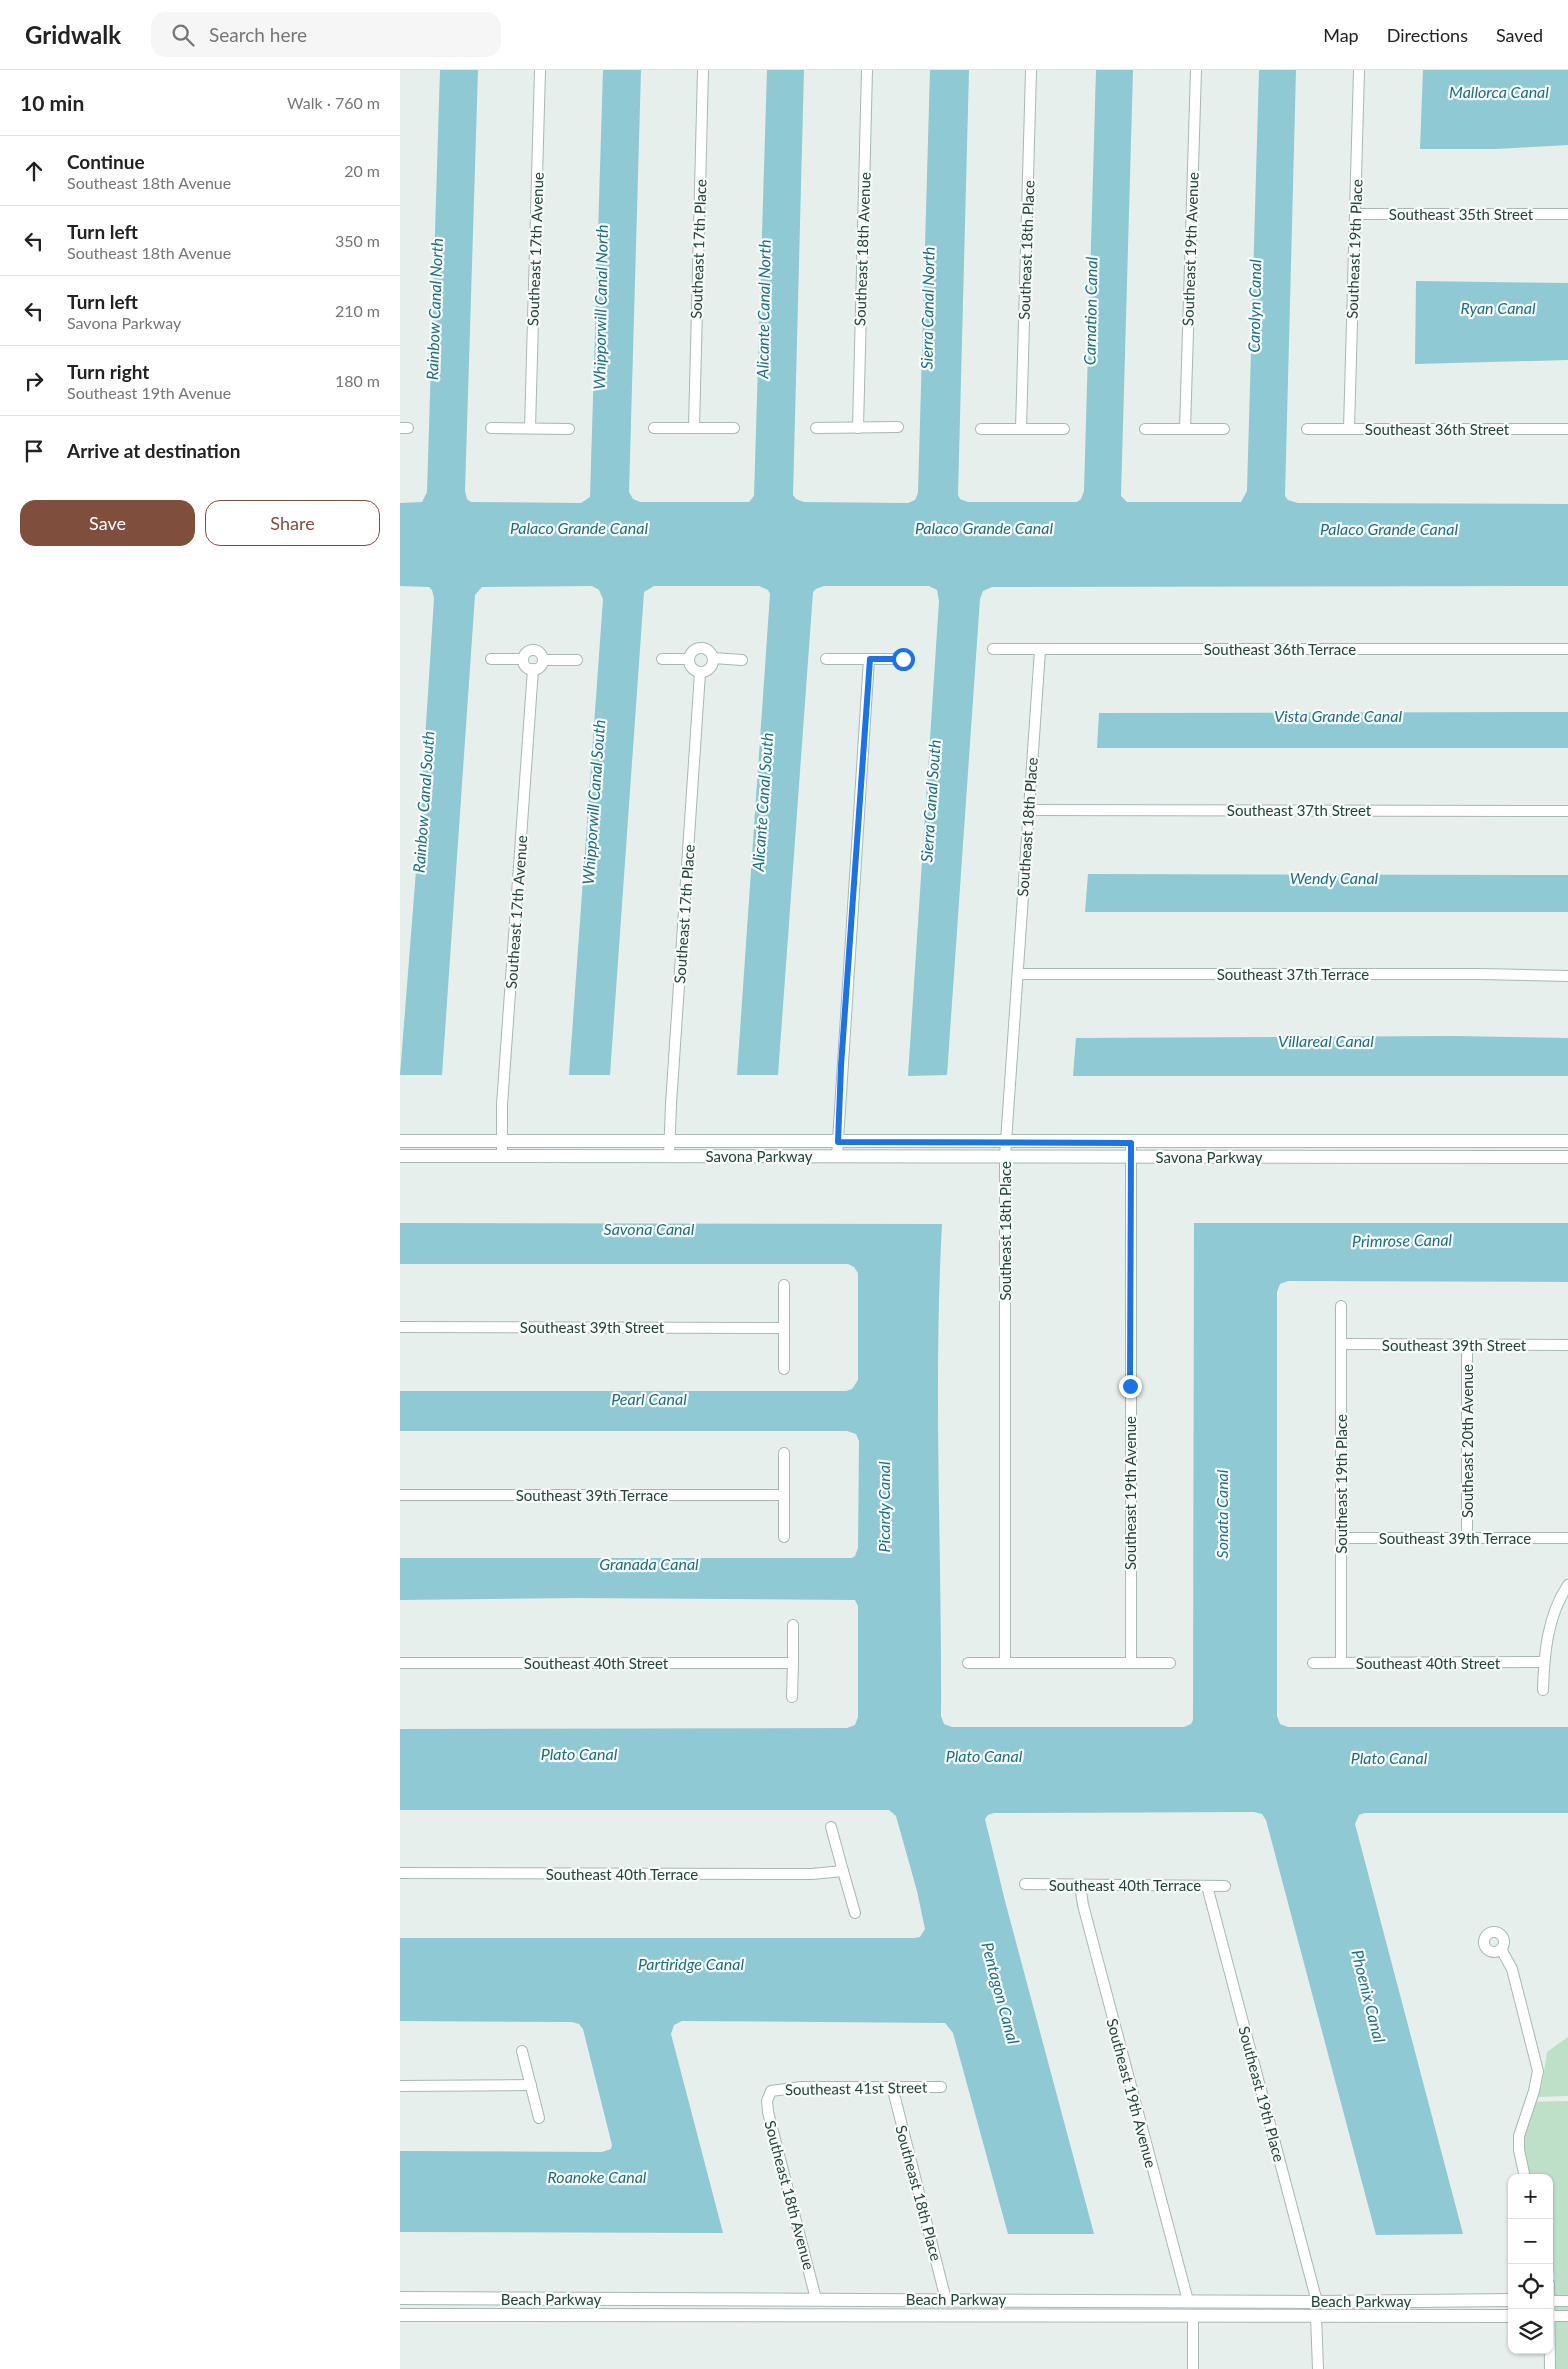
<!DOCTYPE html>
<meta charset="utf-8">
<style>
:root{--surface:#fff;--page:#f6f6f6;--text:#222;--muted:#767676;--line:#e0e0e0;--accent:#804e3d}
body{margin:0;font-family:Lato,sans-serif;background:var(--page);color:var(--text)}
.controls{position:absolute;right:15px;bottom:15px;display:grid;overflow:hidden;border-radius:10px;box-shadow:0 1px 4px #0004}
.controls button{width:45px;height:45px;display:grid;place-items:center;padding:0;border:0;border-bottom:1px solid var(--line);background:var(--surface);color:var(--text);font:25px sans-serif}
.stop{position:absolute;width:15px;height:15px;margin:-11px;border:4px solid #1a73e8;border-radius:50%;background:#fff}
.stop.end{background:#1a73e8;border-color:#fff;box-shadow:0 1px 5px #0008}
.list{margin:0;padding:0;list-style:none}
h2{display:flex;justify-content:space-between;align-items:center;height:65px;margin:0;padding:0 20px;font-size:21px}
h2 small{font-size:16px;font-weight:400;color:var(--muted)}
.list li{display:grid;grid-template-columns:32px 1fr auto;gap:15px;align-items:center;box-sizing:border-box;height:70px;padding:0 20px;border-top:1px solid var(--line)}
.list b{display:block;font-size:19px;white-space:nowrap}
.list p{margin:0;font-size:16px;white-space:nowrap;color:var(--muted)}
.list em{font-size:16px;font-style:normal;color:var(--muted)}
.actions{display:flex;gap:10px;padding:15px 20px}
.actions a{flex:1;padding:11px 0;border:1px solid var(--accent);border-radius:15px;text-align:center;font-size:18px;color:var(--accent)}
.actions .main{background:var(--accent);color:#fff}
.icon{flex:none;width:28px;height:28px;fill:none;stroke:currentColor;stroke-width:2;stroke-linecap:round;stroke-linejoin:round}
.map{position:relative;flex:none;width:1168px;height:2299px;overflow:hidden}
header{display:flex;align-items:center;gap:30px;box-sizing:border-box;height:70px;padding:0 25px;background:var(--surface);border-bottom:1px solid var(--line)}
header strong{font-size:24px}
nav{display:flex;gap:28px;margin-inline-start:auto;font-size:18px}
.search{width:350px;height:45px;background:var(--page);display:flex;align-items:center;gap:12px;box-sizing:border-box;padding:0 18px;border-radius:15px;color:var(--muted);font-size:19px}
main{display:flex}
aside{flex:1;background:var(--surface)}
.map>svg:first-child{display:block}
</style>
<header>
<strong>Gridwalk</strong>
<div class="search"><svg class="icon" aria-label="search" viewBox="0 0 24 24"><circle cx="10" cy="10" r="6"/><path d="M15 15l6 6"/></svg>Search here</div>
<nav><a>Map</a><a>Directions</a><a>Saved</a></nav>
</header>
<main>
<aside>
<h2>10 min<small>Walk · 760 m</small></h2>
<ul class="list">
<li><svg class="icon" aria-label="ahead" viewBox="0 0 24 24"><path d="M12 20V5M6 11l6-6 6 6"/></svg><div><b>Continue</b><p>Southeast 18th Avenue</p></div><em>20 m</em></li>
<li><svg class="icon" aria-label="left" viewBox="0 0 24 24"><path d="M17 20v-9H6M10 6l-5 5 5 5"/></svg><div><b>Turn left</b><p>Southeast 18th Avenue</p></div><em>350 m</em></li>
<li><svg class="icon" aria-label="left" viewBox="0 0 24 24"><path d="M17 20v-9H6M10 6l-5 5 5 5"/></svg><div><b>Turn left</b><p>Savona Parkway</p></div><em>210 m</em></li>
<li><svg class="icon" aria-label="right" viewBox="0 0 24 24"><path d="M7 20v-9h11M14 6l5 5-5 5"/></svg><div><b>Turn right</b><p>Southeast 19th Avenue</p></div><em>180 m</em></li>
<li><svg class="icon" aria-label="arrive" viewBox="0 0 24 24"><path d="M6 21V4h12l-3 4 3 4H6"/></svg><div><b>Arrive at destination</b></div></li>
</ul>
<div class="actions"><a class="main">Save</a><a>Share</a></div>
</aside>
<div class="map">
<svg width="1168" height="2299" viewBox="0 0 1168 2299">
<rect width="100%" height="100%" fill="#e6efeb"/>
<!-- park -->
<g fill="#bfe0c8">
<path d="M1168,1967V2026L1136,2027L1142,2015L1147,1982Z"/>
<path d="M1168,2031V2299H1155L1154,2205L1149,2189V2108H1125L1120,2059L1130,2032Z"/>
</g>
<!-- water -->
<g fill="#8ec9d4">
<path d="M40,0H78L65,421L67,429L71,432L181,433L190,427L203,0H241L229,422L233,429L240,432H349L354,426L367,0H404L393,425L396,429L404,432L508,433L515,430L518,423L530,0H569L558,425L560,429L568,432H677L681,429L684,421L696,0H733L721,426L727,432H841L847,421L859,0H896L885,426L888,430L898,433L1168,434V516L592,517L583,521L580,529L547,1005L508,1006L539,531L537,520L529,516H424L416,519L413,522L378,1005H337L370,524L368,520L359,516H254L244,522L210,1005H169L203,529L199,520L192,516L82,517L75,525L42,1005H0L20,750L34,528L32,520L29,517L0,516V433L22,432L27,422Z"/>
<path d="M1023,0H1168V75L1096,79H1020Z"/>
<path d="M1016,211L1168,213V290L1015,294Z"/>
<path d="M1168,642V678H697L699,643Z"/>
<path d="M688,804L1168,805V842H685Z"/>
<path d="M1053,966L1168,968V1006H673L676,968Z"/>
<path d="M0,1153L542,1154C533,1318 542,1482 541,1646L544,1654L552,1657H784L791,1654L793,1650L794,1153H1168V1212L888,1211L880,1214L877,1222V1646L880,1654L888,1657H1168V1743H965L959,1745L955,1754L1063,2164L976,2165L866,1750L862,1744L854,1742L594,1743L588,1745L585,1749L605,1831L694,2164H608L553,1963L545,1953L282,1951L274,1955L271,1964L323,2163L0,2162V2081L202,2082L211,2079L212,2075L183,1959L179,1954L172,1952L0,1951V1868H514L520,1867L525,1859L517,1821L496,1746L489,1740H0V1659L447,1658L455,1655L458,1647V1536L455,1530L176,1528L0,1530V1488H452L455,1486L458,1478L459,1371L456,1364L447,1361H0V1321H446L452,1319L458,1310V1203L454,1197L448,1194H0Z"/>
</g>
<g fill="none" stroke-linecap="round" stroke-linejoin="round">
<defs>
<g id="minor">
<path d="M955,144H1168"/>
<path d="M0,358H8"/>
<path d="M91,358L169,359"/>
<path d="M130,358L140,0"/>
<path d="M254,358H334"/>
<path d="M294,358L303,0"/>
<path d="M416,358L498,357"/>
<path d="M458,358L467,0"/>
<path d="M581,359H664"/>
<path d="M621,359L631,0"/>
<path d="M745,359H824"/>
<path d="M785,359L796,0"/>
<path d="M907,359H1168"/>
<path d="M949,359L959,0"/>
<circle cx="301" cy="590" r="12"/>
<path d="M593,579H1168"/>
<circle cx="133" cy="590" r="10"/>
<path d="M313,588L342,590"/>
<path d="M91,589H123"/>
<path d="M262,589H289"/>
<path d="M426,589H503"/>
<path d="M143,590H177"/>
<path d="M629,740L1168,741"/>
<path d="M618,904H1082L1168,906"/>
<path d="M731,1073V1593"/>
<path d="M102,1086V1035L133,599"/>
<path d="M269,1086L271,1034L300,603"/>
<path d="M437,1086L469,589"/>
<path d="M384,1215V1299"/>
<path d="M941,1236V1593"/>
<path d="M0,1257L384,1258"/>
<path d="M941,1274L1168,1275"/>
<path d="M384,1383V1467"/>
<path d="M0,1425H384"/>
<path d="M1067,1467V1275"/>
<path d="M941,1468H1168"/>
<path d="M0,1593H393V1555"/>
<path d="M568,1593H770"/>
<path d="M605,1593V1086L640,580"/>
<path d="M913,1593L1143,1592"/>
<path d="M1143,1620C1144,1585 1147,1546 1168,1515"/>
<path d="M392,1627L393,1593"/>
<path d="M431,1757L443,1801"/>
<path d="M0,1803L412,1804L443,1801L455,1843"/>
<path d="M625,1814L825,1816"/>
<path d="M680,1815L683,1835L788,2231"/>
<path d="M807,1816L917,2232"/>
<circle cx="1094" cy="1872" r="10"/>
<path d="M1101,1879L1112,1899L1138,2001L1134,2021L1119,2066V2080L1125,2108"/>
<path d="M122,1981L139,2048"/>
<path d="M0,2016L131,2015"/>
<path d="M492,2016L546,2230"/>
<path d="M1149,2214L1150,2299"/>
<path d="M416,2229L368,2042L367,2031L371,2021L401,2017H541"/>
<path d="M1150,2231H1168"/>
<path d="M916,2246L918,2299"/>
<path d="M1150,2246H1168"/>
<path d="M793,2299V2245"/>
</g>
<g id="tertiary">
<path d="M0,1071H1168"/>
<path d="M0,1086L1168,1087"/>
<path d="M0,2228L917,2232L1112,2230"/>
<path d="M1149,2231H1150"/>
<path d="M0,2245L1112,2246"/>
<path d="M1149,2246H1150"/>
</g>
</defs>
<!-- minor casing -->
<use href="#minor" stroke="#a8b8b2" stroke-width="12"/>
<!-- tertiary casing -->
<use href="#tertiary" stroke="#a8b8b2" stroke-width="14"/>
<!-- minor -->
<use href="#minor" stroke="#fff" stroke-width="10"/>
<!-- tertiary -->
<use href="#tertiary" stroke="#fff" stroke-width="12"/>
</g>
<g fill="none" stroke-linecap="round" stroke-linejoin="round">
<!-- route -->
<path stroke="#1a73e8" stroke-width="6" d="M503,589H470L441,996L438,1072L731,1073L730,1316"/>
</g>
<g text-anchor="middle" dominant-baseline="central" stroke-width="4.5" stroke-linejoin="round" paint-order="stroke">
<!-- street labels -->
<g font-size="15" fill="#24423a" stroke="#f7fbf9">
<text x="1061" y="144">Southeast 35th Street</text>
<text transform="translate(135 179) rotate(-88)">Southeast 17th Avenue</text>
<text transform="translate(298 179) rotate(-88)">Southeast 17th Place</text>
<text transform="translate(462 179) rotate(-88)">Southeast 18th Avenue</text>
<text transform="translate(790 179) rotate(-88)">Southeast 19th Avenue</text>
<text transform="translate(954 179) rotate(-88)">Southeast 19th Place</text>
<text transform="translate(626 180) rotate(-88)">Southeast 18th Place</text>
<text x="1037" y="359">Southeast 36th Street</text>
<text x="880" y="579">Southeast 36th Terrace</text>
<text x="899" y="740">Southeast 37th Street</text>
<text transform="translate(627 757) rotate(-86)">Southeast 18th Place</text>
<text transform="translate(116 842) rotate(-86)">Southeast 17th Avenue</text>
<text transform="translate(284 844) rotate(-86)">Southeast 17th Place</text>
<text x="893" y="904">Southeast 37th Terrace</text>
<text x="359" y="1086">Savona Parkway</text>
<text x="809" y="1087">Savona Parkway</text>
<text transform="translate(605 1161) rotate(-90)">Southeast 18th Place</text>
<text x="192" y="1257">Southeast 39th Street</text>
<text x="1054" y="1275">Southeast 39th Street</text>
<text transform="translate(1067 1371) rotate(-90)">Southeast 20th Avenue</text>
<text transform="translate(941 1414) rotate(-90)">Southeast 19th Place</text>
<text transform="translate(730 1423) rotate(-90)">Southeast 19th Avenue</text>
<text x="192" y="1425">Southeast 39th Terrace</text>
<text x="1055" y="1468">Southeast 39th Terrace</text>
<text x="196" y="1593">Southeast 40th Street</text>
<text x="1028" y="1593">Southeast 40th Street</text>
<text x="222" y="1804">Southeast 40th Terrace</text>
<text x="725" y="1815">Southeast 40th Terrace</text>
<text transform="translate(456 2018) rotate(-1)">Southeast 41st Street</text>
<text transform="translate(732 2023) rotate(75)">Southeast 19th Avenue</text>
<text transform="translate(862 2024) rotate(75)">Southeast 19th Place</text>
<text transform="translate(519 2123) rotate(75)">Southeast 18th Place</text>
<text transform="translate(390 2125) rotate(75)">Southeast 18th Avenue</text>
<text x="151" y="2229">Beach Parkway</text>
<text x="556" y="2229">Beach Parkway</text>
<text x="961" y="2231">Beach Parkway</text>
</g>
<!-- water labels -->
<g font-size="16" font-style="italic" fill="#1c6f80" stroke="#f7fbf9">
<text x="1099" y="21">Mallorca Canal</text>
<text transform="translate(854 236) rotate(-89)">Carolyn Canal</text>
<text transform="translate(200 237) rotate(-89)">Whipporwill Canal North</text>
<text x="1098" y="237">Ryan Canal</text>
<text transform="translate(527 238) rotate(-89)">Sierra Canal North</text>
<text transform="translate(34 239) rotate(-88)">Rainbow Canal North</text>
<text transform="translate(363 239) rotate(-89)">Alicante Canal North</text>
<text transform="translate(690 241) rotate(-89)">Carnation Canal</text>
<text x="179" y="457">Palaco Grande Canal</text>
<text x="584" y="457">Palaco Grande Canal</text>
<text x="989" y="458">Palaco Grande Canal</text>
<text x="938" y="645">Vista Grande Canal</text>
<text transform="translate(530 731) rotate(-86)">Sierra Canal South</text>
<text transform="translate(23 732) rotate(-86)">Rainbow Canal South</text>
<text transform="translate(193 732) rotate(-86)">Whipporwill Canal South</text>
<text transform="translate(362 732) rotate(-86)">Alicante Canal South</text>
<text x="934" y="807">Wendy Canal</text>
<text x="926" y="970">Villareal Canal</text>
<text x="249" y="1158">Savona Canal</text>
<text transform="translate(1002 1170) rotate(-1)">Primrose Canal</text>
<text x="249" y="1328">Pearl Canal</text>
<text transform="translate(483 1437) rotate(-90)">Picardy Canal</text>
<text transform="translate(821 1444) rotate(-90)">Sonata Canal</text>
<text x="249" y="1493">Granada Canal</text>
<text x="179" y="1683">Plato Canal</text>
<text x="584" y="1685">Plato Canal</text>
<text x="989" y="1687">Plato Canal</text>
<text x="291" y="1893">Partiridge Canal</text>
<text transform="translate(601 1923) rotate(75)">Pentagon Canal</text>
<text transform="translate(969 1926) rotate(76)">Phoenix Canal</text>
<text x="197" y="2106">Roanoke Canal</text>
</g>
</g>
</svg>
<div class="controls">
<button>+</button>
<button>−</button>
<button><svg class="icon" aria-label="locate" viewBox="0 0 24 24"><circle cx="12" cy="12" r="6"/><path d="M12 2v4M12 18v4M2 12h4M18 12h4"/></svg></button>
<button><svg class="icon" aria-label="layers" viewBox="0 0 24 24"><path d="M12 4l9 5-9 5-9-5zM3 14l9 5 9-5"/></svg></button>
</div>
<div class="stop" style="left:503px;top:589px"></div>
<div class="stop end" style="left:730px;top:1316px"></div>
</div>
</main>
